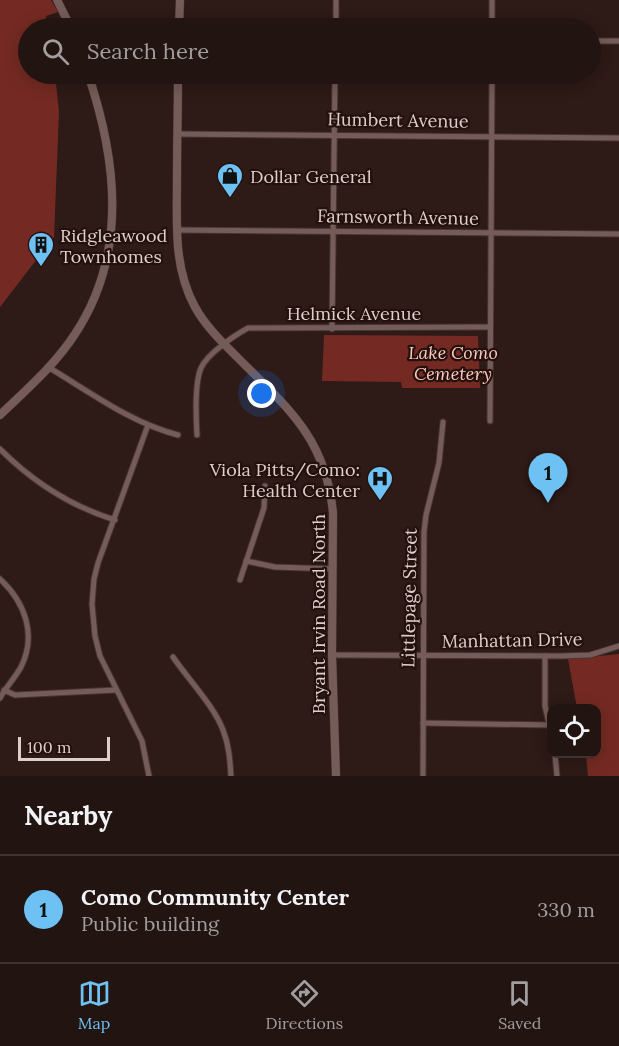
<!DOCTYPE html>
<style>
:root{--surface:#221411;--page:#2a1d1a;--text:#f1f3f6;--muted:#a29e9f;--line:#3f3331;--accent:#6ec2f3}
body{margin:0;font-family:Lora,serif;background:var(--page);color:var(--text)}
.controls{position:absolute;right:18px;bottom:18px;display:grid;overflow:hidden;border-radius:12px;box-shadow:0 3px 15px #0003}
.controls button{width:54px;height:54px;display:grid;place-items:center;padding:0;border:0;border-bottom:2px solid var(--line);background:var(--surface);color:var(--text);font:30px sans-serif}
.scale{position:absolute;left:18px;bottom:15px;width:92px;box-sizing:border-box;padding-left:6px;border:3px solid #dccecb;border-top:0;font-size:16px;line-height:21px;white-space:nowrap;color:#dccecb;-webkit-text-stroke:4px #24110e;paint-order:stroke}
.you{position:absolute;left:262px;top:394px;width:21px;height:21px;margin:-15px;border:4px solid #fff;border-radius:50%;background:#1a73e8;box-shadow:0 0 0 9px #1a73e833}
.badge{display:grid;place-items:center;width:39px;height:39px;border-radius:50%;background:var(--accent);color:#111;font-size:20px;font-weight:700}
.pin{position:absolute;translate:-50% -50px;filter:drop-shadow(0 2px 3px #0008)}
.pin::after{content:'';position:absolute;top:32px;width:21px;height:18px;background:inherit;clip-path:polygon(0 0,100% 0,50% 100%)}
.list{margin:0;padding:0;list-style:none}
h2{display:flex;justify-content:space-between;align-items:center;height:78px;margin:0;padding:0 24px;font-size:26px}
h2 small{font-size:20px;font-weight:400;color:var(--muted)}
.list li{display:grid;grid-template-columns:39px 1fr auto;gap:18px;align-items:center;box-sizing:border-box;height:108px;padding:0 24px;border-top:2px solid var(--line)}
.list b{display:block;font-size:22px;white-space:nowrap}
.list p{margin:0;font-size:20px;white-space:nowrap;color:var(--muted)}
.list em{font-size:20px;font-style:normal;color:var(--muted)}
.icon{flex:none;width:33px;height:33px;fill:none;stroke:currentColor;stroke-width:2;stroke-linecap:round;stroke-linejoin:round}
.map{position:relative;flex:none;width:619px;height:776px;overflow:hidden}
.search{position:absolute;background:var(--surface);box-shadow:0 3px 15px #0003;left:18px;right:18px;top:18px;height:66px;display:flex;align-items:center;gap:15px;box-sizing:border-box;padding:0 21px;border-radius:33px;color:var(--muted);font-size:22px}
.sheet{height:186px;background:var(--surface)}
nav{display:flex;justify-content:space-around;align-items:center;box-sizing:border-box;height:84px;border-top:2px solid var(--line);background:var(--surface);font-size:16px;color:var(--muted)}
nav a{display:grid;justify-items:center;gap:3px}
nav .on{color:var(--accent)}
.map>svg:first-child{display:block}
</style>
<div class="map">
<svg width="619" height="776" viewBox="0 0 619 776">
<rect width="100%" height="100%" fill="#2e1a17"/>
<!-- green -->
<g fill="#742a22">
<path d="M0,0H51L58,12L46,16L48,28H28V74H55L59,112L54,237L0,307Z"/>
<path d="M324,335L478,336L480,388H402L401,382L322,381Z"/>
<path d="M619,654V776H588L586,754H596V708H577L568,659Z"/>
</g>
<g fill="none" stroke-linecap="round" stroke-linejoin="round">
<defs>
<g id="street">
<path d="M336,28V0"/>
<path d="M492,28V0"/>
<path d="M590,41H619"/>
<path d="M177,134L619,138"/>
<path d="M177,230L619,234"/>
<path d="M332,329L335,74"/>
<path d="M48,367C90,392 131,423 178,435"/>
<path d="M490,421L492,74"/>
<path d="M148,425L98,563L94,579L92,604L95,636L100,656L142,741L149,776"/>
<path d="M197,435C196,418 194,384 201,368C207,354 235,335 248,328L490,327"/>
<path d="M0,449C33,482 70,506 115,520"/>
<path d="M246,561L275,567L333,569"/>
<path d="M0,579C25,602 37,635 21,667C15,678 6,687 0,698"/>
<path d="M240,580L264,508L265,486"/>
<path d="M332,655L561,656L590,655L619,646"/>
<path d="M545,656V706L552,737"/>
<path d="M173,657C188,679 214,706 223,730C229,745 230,760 231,776"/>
<path d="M4,690L15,695L116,690"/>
<path d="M423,723L549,725"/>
<path d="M555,754L557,776"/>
<path d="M423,776L424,532L426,515L439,463L443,422"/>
</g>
<g id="secondary">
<path d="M57,0L71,28"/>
<path d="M179,28L180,0"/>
<path d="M178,74C178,108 177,143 177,178C177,223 173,267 195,307C206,327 223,343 239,359C289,409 326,439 333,513L332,655L336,776"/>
<path d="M0,415C26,390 55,365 75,334C128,254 117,160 88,74"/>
</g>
</defs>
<!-- street casing -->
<use href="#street" stroke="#463534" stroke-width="7"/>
<!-- secondary casing -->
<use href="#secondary" stroke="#463534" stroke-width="9"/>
<!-- street -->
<use href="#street" stroke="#755c58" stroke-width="5"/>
<!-- secondary -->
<use href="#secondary" stroke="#755c58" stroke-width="8"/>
</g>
<!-- icons -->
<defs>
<symbol id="shop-pin" viewBox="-11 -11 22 30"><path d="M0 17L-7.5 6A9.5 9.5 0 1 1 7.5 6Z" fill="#6ec2f3" stroke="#24110e"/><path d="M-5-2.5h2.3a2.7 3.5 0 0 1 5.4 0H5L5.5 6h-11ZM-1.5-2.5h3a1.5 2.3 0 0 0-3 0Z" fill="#111"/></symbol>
<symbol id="building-pin" viewBox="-11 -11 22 30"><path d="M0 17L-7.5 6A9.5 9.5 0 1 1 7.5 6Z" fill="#6ec2f3" stroke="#24110e"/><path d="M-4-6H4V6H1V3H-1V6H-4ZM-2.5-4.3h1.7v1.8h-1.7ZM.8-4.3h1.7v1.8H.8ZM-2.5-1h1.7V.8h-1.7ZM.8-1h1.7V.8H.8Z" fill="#111"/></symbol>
<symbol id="hospital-pin" viewBox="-11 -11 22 30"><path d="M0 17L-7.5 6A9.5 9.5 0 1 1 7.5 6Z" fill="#6ec2f3" stroke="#24110e"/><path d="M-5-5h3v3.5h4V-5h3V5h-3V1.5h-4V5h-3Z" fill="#111"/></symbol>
</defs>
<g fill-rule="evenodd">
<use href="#shop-pin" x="215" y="161" width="30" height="40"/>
<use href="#building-pin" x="26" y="230" width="30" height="40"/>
<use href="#hospital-pin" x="365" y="464" width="30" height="40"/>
</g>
<g text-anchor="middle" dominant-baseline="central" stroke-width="4.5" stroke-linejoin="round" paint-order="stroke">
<!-- street labels -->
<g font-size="18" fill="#dccecb" stroke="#24110e">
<text transform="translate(398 120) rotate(1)">Humbert Avenue</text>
<text transform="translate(398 217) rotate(1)">Farnsworth Avenue</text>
<text x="354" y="313">Helmick Avenue</text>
<text transform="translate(409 598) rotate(-89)">Littlepage Street</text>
<text transform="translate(318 614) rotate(-90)">Bryant Irvin Road North</text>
<text transform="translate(512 640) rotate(-1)">Manhattan Drive</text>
</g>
<!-- poi labels -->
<g font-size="18" fill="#dccecb" stroke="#24110e" text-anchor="start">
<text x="250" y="176">Dollar General</text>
<text x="60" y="235">Ridgleawood<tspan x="60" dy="21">Townhomes</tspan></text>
<text x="360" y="469" text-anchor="end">Viola Pitts/Como:<tspan x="360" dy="21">Health Center</tspan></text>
</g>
<!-- park labels -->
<g font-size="18" font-style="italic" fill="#fec8bf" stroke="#24110e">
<text x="453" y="352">Lake Como<tspan x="453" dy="21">Cemetery</tspan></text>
</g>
</g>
</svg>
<div class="controls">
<button><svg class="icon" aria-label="locate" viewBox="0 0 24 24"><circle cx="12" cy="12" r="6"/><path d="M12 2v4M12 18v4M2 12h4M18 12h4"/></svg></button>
</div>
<div class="scale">100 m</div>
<div class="you"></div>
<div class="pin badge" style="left:548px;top:503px">1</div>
<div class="search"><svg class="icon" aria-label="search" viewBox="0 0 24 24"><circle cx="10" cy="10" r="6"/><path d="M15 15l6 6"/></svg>Search here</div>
</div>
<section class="sheet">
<h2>Nearby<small></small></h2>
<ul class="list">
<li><span class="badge">1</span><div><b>Como Community Center</b><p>Public building</p></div><em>330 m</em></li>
</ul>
</section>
<nav>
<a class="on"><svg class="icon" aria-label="map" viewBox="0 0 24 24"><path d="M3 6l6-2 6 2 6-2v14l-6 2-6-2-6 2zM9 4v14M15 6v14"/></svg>Map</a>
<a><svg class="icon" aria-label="directions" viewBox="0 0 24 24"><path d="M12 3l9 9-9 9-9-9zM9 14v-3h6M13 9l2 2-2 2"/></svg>Directions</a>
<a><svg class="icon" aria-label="saved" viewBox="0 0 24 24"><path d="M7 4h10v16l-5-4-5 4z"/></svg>Saved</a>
</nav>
